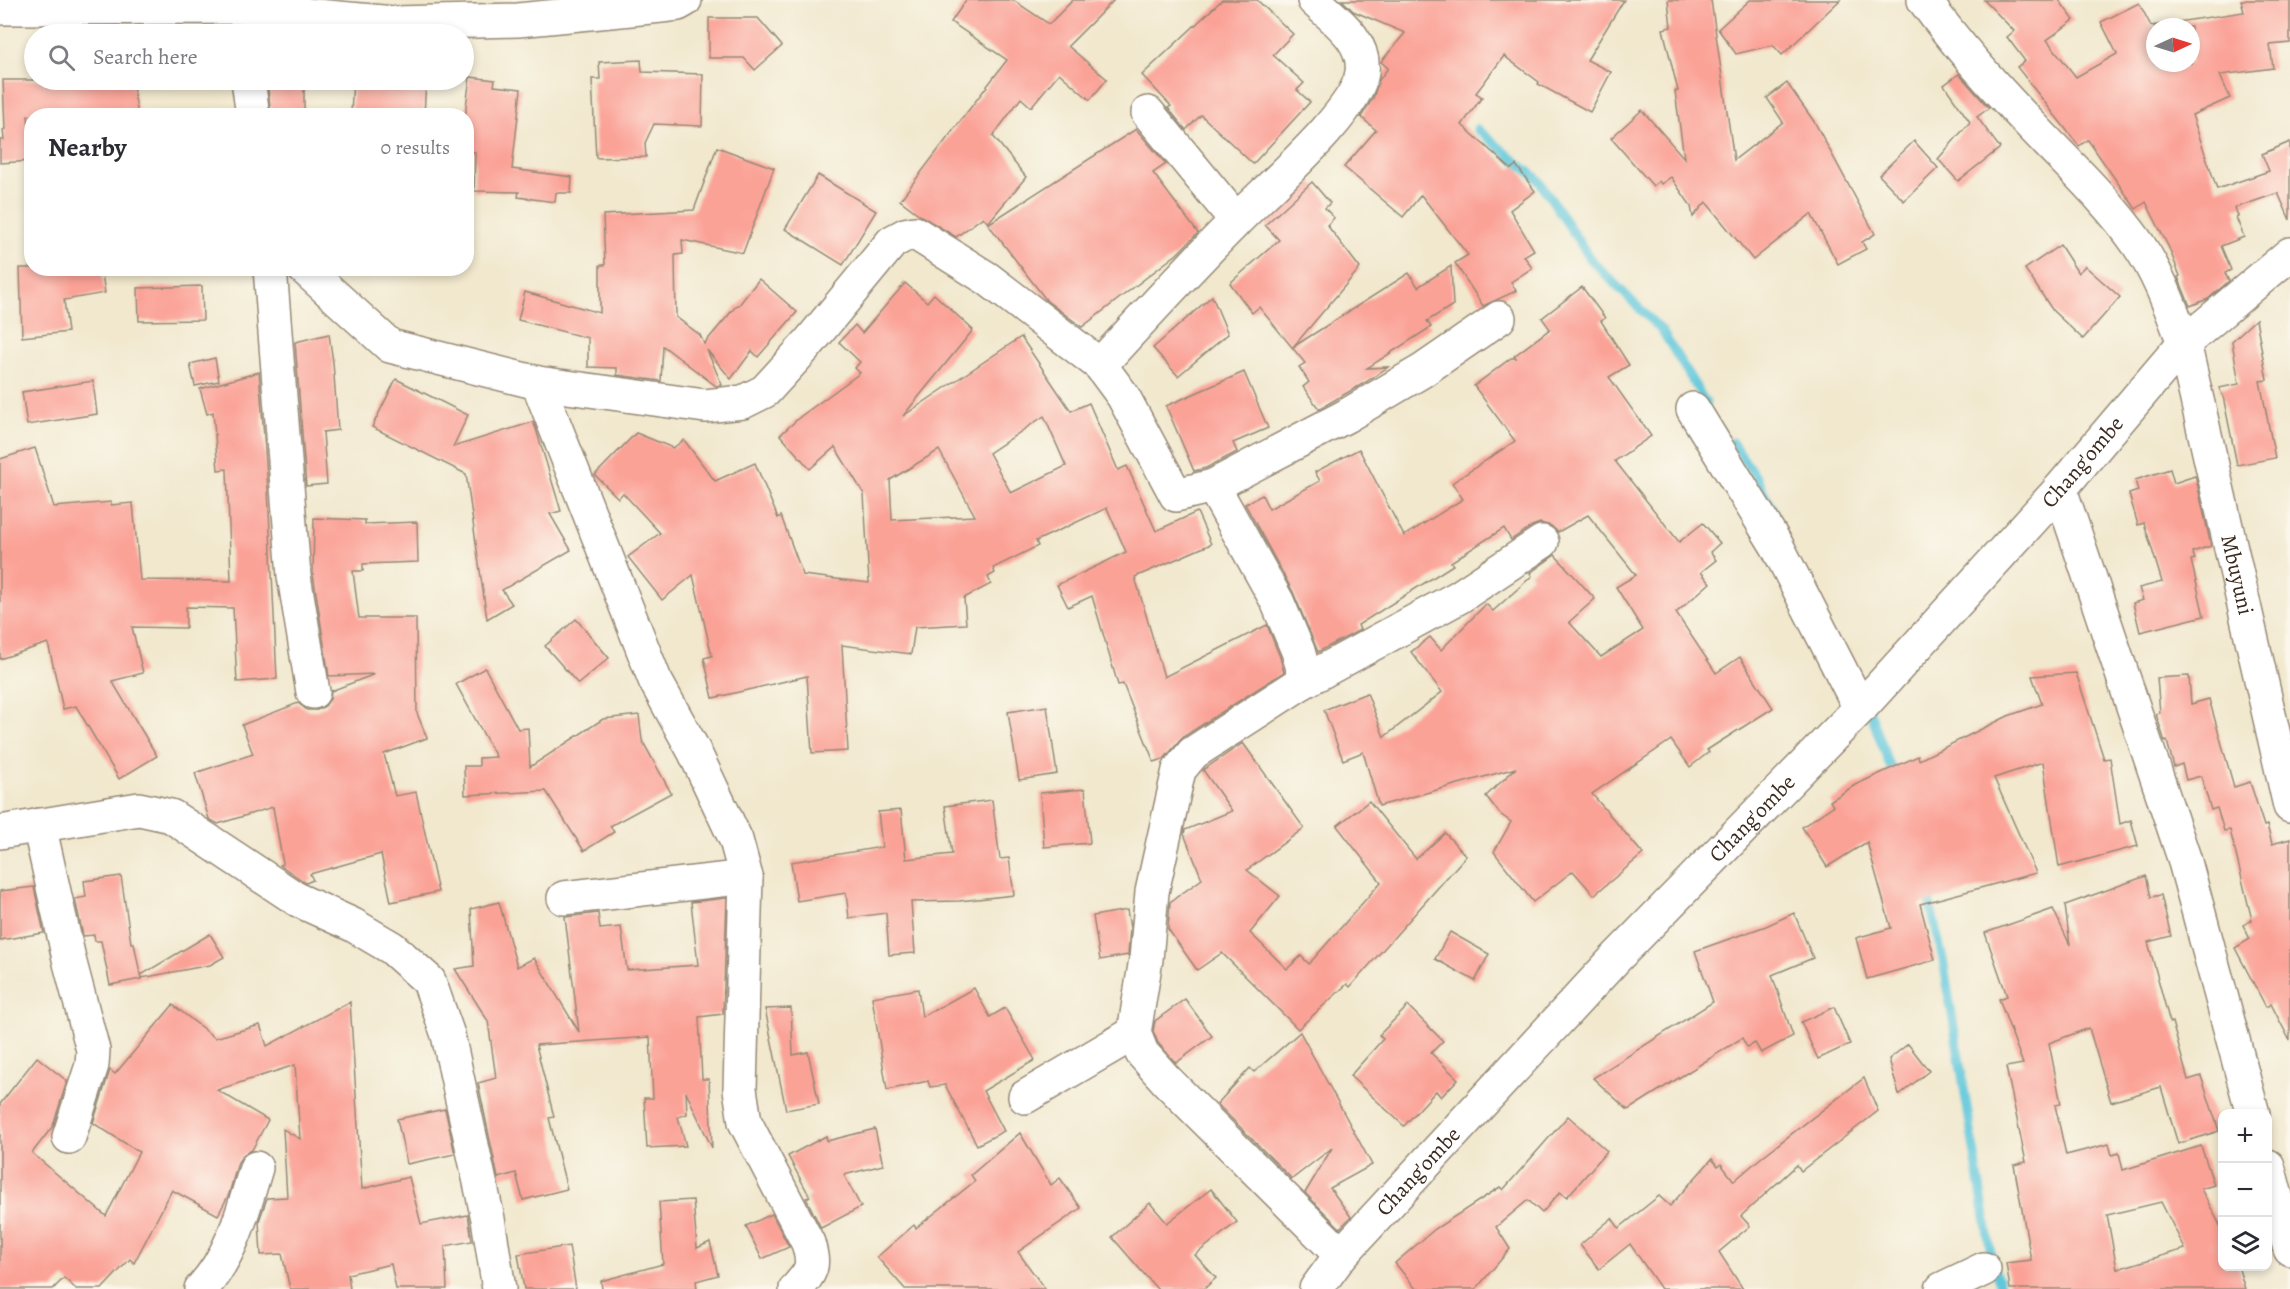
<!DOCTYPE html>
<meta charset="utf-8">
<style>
:root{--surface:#fff;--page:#f7f7f7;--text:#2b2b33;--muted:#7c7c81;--line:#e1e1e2}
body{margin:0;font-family:Alegreya,serif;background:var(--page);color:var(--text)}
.controls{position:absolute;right:18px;bottom:18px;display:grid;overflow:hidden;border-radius:12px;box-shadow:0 3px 9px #0003}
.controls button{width:54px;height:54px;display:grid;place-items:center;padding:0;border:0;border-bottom:2px solid var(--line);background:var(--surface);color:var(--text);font:30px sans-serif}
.compass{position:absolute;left:2146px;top:18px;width:54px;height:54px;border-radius:50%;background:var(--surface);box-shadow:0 3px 9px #0003;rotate:86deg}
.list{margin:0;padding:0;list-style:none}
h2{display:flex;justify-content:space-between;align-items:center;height:78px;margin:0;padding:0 24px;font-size:26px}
h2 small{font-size:20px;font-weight:400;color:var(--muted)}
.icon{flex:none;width:33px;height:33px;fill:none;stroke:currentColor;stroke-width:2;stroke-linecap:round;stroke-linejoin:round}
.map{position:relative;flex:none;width:2290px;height:1289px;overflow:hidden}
.search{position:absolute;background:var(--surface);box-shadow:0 3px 9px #0003;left:24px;top:24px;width:450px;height:66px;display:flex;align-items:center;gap:15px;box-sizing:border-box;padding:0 21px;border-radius:33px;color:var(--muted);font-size:22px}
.panel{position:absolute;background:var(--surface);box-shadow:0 3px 9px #0003;left:24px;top:108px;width:450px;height:168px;border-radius:24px}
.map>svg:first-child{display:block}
</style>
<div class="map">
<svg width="2290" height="1289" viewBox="0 0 2290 1289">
<rect width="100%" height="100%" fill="#fbf7ec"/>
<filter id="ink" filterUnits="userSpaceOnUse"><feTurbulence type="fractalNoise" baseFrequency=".0167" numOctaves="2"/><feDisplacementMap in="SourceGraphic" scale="12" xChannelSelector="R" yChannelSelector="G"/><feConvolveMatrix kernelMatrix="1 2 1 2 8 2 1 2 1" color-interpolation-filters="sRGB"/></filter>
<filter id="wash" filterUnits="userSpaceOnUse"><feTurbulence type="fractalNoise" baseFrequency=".008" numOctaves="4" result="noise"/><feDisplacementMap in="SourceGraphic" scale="24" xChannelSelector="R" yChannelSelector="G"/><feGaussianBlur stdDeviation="1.35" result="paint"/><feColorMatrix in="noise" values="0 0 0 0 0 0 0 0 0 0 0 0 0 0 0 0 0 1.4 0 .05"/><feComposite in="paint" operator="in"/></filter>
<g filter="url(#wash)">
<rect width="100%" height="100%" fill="#f1e8ce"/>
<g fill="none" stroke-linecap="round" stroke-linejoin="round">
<!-- stream -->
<g stroke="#60c8dc" stroke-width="9">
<path d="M1477,129L1538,179L1591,260L1662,331L1706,403"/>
<path d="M1732,442L1756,477L1773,510"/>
<path d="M1869,709L1895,780"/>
<path d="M1927,891L1943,959L1992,1260L2001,1289"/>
</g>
</g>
<g id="blocks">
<!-- building -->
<g fill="#fba297" fill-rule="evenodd">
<path d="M966,0H1013L1049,24L1073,0H1114L1068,46L1107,79L1090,100L1059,73L1031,107L1021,98L993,136L1026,177L988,223L983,217L956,237L921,216L900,200L1007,60L951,22Z"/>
<path d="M1222,0H1257L1293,34L1273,55L1304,83L1297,90L1310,102L1253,164L1201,115L1186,130L1168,108L1171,106L1142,75Z"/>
<path d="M1342,0H1624L1587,60L1611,72L1590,112L1538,84L1539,82L1504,56L1476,93L1482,97L1462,125L1511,169L1516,165L1535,191L1510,210L1534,250L1524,256L1532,268L1511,282L1516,291L1483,306L1455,263L1468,255L1421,195L1403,217L1344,167L1376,130L1361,117L1373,98L1379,80L1388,68L1381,62L1405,33L1353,11Z"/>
<path d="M1668,0H1711L1734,160L1783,122L1767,98L1787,83L1815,123L1875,234L1862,242L1866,249L1838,264L1811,214L1753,260L1706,202L1693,217L1691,206L1671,177L1661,184L1659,181L1653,186L1611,138L1642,110L1684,158L1675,91H1678L1663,29L1671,27Z"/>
<path d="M1750,0H1840L1782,55L1773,45L1736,54L1718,29Z"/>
<path d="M1984,0H2059L2074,20L2047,40L2076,77L2117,54L2101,22L2139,3L2151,26L2244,12L2241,0H2290V43L2270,45L2273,68L2220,75L2230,98L2192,115L2217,189L2269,171L2262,154L2290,142V220L2278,193L2235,208L2238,216L2236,217L2244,237L2221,246L2231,270L2225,273L2229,281L2208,299L2190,306L2178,277L2180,276L2169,248L2146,202L2136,209L2088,140L2079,146L2017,67L2025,61L2007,37L2014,31ZM2155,27H2191V63H2155Z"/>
<path d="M709,18H758L782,46L755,70L744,58H709Z"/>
<path d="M641,60L642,72L703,74L702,126L654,124L645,143L646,157L596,158L592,79H600L599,62Z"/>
<path d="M1959,74L1989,108L1977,117L2000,148L1958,181L1938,159L1970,122L1944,85Z"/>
<path d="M470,77L495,80L494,86L521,89L512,169L572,177L571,193H556L555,202L518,197L519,192L474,191L475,152L466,151V107Z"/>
<path d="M3,80H132L138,116H28L32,161L0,163V140H4L3,130L5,129Z"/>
<path d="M267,80H304V116H271Z"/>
<path d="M353,80H426L424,116L351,113Z"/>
<path d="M1136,129L1166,164L1153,173L1198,233L1177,254L1082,327L1047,301L988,224Z"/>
<path d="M1914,141L1938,168L1904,201L1879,175Z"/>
<path d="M717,147L774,168L743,253L682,240L683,254L675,255L676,317L700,335L704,344L737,305H739L759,279L797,312L758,357L752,351L731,379L707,350L722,385L716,386L663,346L661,381L617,375V368L588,367V338L518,320L525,292L600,313V265H605L603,215L694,210Z"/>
<path d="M818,175L876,211L843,265L785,229Z"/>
<path d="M1312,182L1330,203L1325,208L1334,218L1327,225L1360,268L1293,347L1409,273L1418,287L1451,266L1453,305L1427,321L1431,327L1367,368L1388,367L1366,382L1319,409L1303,387L1309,382L1299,367L1305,363L1259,307L1252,313L1230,283L1279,240L1265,225Z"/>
<path d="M2060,245L2078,273L2085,266L2120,297L2083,339L2053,311L2025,269Z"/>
<path d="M20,268H101L105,293L64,300L68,332L22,337Z"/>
<path d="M905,283L927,302L934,294L973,330L903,416L1021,337L1071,411L1089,403L1118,470L1127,466L1156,531L1197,512L1211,544L1135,577L1164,677L1267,625L1280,657L1284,672L1183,737L1164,759L1154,762L1123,684L1118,685L1092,596L1068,607L1057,585L1126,552L1107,508L1036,541L1038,546L993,568L995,573L988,577L991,584L964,598L966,624L915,627L911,654L842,645L848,751L812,753L807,676L713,698L704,658L712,656L693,575L662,600L628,557L660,533L623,493L618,498L595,475L636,433L673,448L684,440L715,481L755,463L778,518L781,516L803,575L869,583L864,494L835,447L810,469L780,435L801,416L860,373L855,368L860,362L839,342L855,325L862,333ZM1044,416L1066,466L1011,493L989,453ZM939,450L975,516L892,520L890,480Z"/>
<path d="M202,286L203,320L139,321L138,288Z"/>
<path d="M1582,287L1605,318L1601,321L1629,365L1609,377L1651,436L1615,461L1679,542L1703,523L1720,543L1710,552L1716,560L1701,572L1710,583L1676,613L1716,673L1740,657L1773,708L1707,750L1709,752L1690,767L1671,740L1592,794L1643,854L1594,895L1573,871L1533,902L1494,852L1511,822L1500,814L1486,796L1516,768L1379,806L1363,752L1343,760L1324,710L1367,693L1384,737L1442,692L1411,652L1430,637L1441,650L1486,604L1493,611L1532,576L1530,573L1555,555L1595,599L1569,622L1601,657L1643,630L1616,587L1636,575L1588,515L1558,532L1551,526L1540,523L1532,526L1511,540L1504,528L1451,562L1453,565L1358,625L1360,630L1318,652L1293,592L1245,504L1262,495L1269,509L1320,481L1315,472L1359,449L1404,536L1463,499L1452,483L1515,441L1474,386L1511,358H1516L1514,356L1550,329L1542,318Z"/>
<path d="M1212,296L1228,334L1178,376L1153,348Z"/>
<path d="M2256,319L2267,380L2260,381L2275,458L2237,465L2223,396L2219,388L2239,384L2232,341Z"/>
<path d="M329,334L333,362L338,430L323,432L327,484L306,486L295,342Z"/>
<path d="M215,358L219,381L195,386L190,364Z"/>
<path d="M259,372L268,489L277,679L237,682L233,608L186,607V628L132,627L143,673L112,681L157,756L119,779L76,706L63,709L48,643L0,659V459L35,448L54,507L111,502V505L133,503L140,580L231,581L227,469L218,470L213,412L207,414L200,389Z"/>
<path d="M1244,372L1268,428L1233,443L1237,452L1206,468L1194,471L1166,406Z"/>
<path d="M396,379L468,415L453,447L533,422L536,429L561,511L550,514L571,550L502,590L512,604L487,619L466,474L372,427Z"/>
<path d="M93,381L97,414L27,425L22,392Z"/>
<path d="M2170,469L2174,483L2195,476L2196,478L2211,546L2192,552L2195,559L2191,560L2204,616L2140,632L2133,603L2143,600L2139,588L2162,582L2144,523L2138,525L2129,494L2138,491L2135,480Z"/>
<path d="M314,518L365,520V524L417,522L418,562L363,564V571H353L359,618H416L417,713L427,738L384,754L395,796L416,792L438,892L391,902L381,854L310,874L313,880L306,883L280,865L283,864L273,807L218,824L209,819L195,773L253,754L242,725L298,703L307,710H317L325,706L330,699L331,691L375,674L329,676L313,574Z"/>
<path d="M576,619L609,658L578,684L545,646Z"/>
<path d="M485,668L518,729L528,728L530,767L603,719L639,715L642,740L671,793L610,826L614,832L584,851L546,791L465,795L464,766H479V758L496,757L456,684Z"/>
<path d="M2076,673L2104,759L2110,758L2120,824L2131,820L2138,846L2059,867L2043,762L1994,778L2036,873L1920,904L1935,960L1867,979L1856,938L1891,928L1867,842L1827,867L1802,827L1833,806L1830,801L1855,785L1918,756L1919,760L2008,716L2042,704L2032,676Z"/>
<path d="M2189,676L2191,704L2209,699L2234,787L2250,782L2264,826L2267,825L2272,844L2290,839V1041L2271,1004L2266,1007L2235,948L2250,939L2243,925L2252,920L2230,830L2224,831L2217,808L2211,810L2201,776L2186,780L2182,764L2174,767L2167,741L2165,742L2156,714L2160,713L2157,678Z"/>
<path d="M1047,706L1057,774L1019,780L1008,712Z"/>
<path d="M1243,743L1304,828L1247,870L1280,896L1250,933L1287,969L1301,956L1309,964L1381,882L1337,826L1369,801L1416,859L1445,833L1466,856L1350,987L1347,984L1298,1029L1222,953L1197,970L1168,929L1170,902L1202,879L1184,834L1185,830L1232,811L1203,770Z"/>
<path d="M1085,789L1090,843L1044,847L1040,793Z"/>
<path d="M992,800L1000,859L1009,858L1014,895L959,901L911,902L915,953L889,955L886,913L849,918L846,893L797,901L791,862L882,847L878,812L901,810L906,859L952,854L945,806Z"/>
<path d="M121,876L131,943H134L141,979L110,985L101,941H95L94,935L83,936L75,899L86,897L84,881Z"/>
<path d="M2146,876L2151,897L2161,895L2171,936L2148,942L2170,1023L2172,1022L2188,1080L2201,1076L2219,1131L2178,1144L2161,1087L2111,1102L2089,1028L2049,1043L2061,1104L2055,1105L2066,1155L2109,1144L2112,1155L2119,1153L2123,1170L2201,1146L2214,1185L2201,1189L2223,1231V1266H2238L2245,1289H2010L2006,1263L2031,1260L2014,1165L2026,1162L2006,1067L2023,1064L1999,999L2007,996L1985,933L2053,909L2070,945L2065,905ZM2161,1202L2185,1249L2117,1269L2107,1215Z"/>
<path d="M34,887L44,933L0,940V891Z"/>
<path d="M727,898L723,1014L699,1017L702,1079H709L712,1148L686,1092L687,1114L678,1117L686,1146L647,1148L644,1098H653L650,1037L536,1045L554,1117L549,1118L567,1189L523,1200L516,1173L498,1178L478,1083L496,1078L488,1021L455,969L474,966L471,909L499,902L517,967L534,958L579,1032L565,917L598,913L600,929L621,927L627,970L698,965L691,902Z"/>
<path d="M1127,910L1130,928L1128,955L1100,960L1093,916Z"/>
<path d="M1794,913L1813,958L1772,975L1793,1036L1761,1053L1755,1043L1747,1047L1742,1038L1628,1110L1593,1078L1713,1002L1695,951L1766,926Z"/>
<path d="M1450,932L1489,954L1475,981L1435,959Z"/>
<path d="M210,934L224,957L210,965L142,978L141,975Z"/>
<path d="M974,988L990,1017L1005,1008L1035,1060L983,1091L1004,1131L977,1145L945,1085L930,1087L928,1081L887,1090L872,997L918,989L922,1017Z"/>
<path d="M1185,999L1212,1036L1176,1063L1158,1043L1153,1031L1155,1021Z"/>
<path d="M350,1002L362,1189L409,1177L421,1224L468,1215L472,1241L445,1246L447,1289H396L391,1264L348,1274L350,1289H290L282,1254L261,1255L259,1221L267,1198L287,1197L283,1129L300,1139L295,1065L217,1090L268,1120L252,1150L244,1154L238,1162L229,1194L218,1215L172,1190L134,1263L130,1259L102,1289H76L64,1278L53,1289H0V1104L37,1057L67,1081L53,1126L32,1153L106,1216L139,1152L93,1123L110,1070L115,1074L173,1005L215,1038L260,1025L267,1046Z"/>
<path d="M1408,1006L1443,1041L1431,1053L1458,1079L1441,1097L1436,1091L1404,1126L1350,1076L1383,1039L1379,1035Z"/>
<path d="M1834,1007L1850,1044L1818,1059L1801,1022Z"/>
<path d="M791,1008L793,1055L808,1052L819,1104L786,1110L765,1009Z"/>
<path d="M1300,1032L1372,1165L1330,1188L1351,1217L1340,1228L1305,1193L1332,1148L1292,1179L1217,1104L1250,1068L1254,1072Z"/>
<path d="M1908,1044L1929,1071L1899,1095L1889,1059Z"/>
<path d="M1864,1078L1878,1111L1801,1171L1797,1165L1741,1216L1750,1226L1719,1252L1743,1289H1661L1630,1244L1599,1269L1580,1245L1612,1218L1619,1228L1659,1196L1670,1206L1712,1159L1718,1166L1721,1164L1734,1181L1763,1156Z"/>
<path d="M445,1109L455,1154L407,1164L397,1119Z"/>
<path d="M1568,1116L1607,1151L1567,1197L1560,1192L1542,1213L1528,1200L1496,1227L1510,1249L1476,1289H1416L1395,1263L1435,1229L1500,1187L1503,1190Z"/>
<path d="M875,1129L883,1165L844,1175L861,1207L821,1228L806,1198L810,1197L788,1156L826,1136L827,1141Z"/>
<path d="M1020,1133L1051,1185L1060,1178L1081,1208L1018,1252L1045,1289H905L877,1257L914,1225L916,1228L975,1181L971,1175Z"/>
<path d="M1211,1189L1237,1222L1195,1255L1216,1278L1204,1289H1157L1112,1237L1150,1203L1167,1223Z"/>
<path d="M693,1200L697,1248L710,1242L718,1275L696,1281L697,1289H602L601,1281L663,1264L659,1202Z"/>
<path d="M772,1214L789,1247L762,1259L746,1226Z"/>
<path d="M569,1246L576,1289H524L518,1254Z"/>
</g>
</g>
</g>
<g filter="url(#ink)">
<use href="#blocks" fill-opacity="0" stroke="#968976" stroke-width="1.5"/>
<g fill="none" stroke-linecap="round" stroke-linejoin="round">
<defs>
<g id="minor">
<path id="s1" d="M1924,0C1957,45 1995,88 2034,128C2070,166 2108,201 2138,244C2159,274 2171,309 2184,343L2290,806"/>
<path d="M0,8L240,7L260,11L394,23L518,20L661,6L678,4L685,0"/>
<path d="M248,80L253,116"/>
<path d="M1148,113L1236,220"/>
<path d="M270,268L294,576L313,692"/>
<path d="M304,268L390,346L538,383L705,406L743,402L765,391L807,345L892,242L905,235L915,233L988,279L1100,365L1123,396L1176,495L1213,486L1277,601L1298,651L1303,669L1301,683L1193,753L1179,770L1152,892L1146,959L1134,1033L1142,1053L1167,1081L1341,1255"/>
<path d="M1100,365C1144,317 1188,269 1234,223C1263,192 1358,112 1362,72C1366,40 1335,20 1314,0"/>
<path d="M538,383L655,680L694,751L736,840L746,877L740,1089L745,1122L808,1243C815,1267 812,1271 796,1289"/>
<path d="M1693,409L1777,546L1860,708"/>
<path d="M1213,486L1346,416L1422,371L1499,318"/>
<path d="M2060,489L2184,858L2253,1114"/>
<path d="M1301,683L1459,597L1542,542"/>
<path d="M39,825L70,963L93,1050L92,1065L69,1137"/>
<path d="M0,832L139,809L171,816L298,900L353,925L392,948L429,981L448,1035L488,1219L499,1289"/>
<path d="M564,898L746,877"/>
<path d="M1025,1097L1134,1033"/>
<path d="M2268,1166L2290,1249"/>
<path d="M201,1289C232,1256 243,1211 256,1168"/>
<path id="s2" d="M1316,1289L1341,1255L1615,959L1866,702L2060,489L2184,343L2290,254"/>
<path d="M1942,1289L1984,1269"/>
</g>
</defs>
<!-- minor casing -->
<use href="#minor" stroke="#968976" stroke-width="36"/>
<!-- minor -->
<use href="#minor" stroke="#fff" stroke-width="33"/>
</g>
</g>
<g text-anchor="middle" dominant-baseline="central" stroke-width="6" stroke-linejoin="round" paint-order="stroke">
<!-- street labels -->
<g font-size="22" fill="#3b2a1e" stroke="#fbf7ec">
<text stroke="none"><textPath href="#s2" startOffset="1128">Chang'ombe</textPath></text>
<text stroke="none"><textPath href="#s1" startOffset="672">Mbuyuni</textPath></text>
<text stroke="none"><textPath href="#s2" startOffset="642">Chang'ombe</textPath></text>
<text stroke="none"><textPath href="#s2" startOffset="156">Chang'ombe</textPath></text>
</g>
</g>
</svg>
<div class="controls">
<button>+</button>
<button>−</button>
<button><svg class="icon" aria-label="layers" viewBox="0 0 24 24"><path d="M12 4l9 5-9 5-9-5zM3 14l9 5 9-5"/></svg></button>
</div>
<svg class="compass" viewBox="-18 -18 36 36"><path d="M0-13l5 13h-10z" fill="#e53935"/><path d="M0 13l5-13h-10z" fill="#7c7c81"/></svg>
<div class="search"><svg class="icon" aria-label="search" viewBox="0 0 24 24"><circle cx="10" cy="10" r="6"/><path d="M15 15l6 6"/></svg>Search here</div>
<section class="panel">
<h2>Nearby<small>0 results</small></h2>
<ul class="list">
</ul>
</section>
</div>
